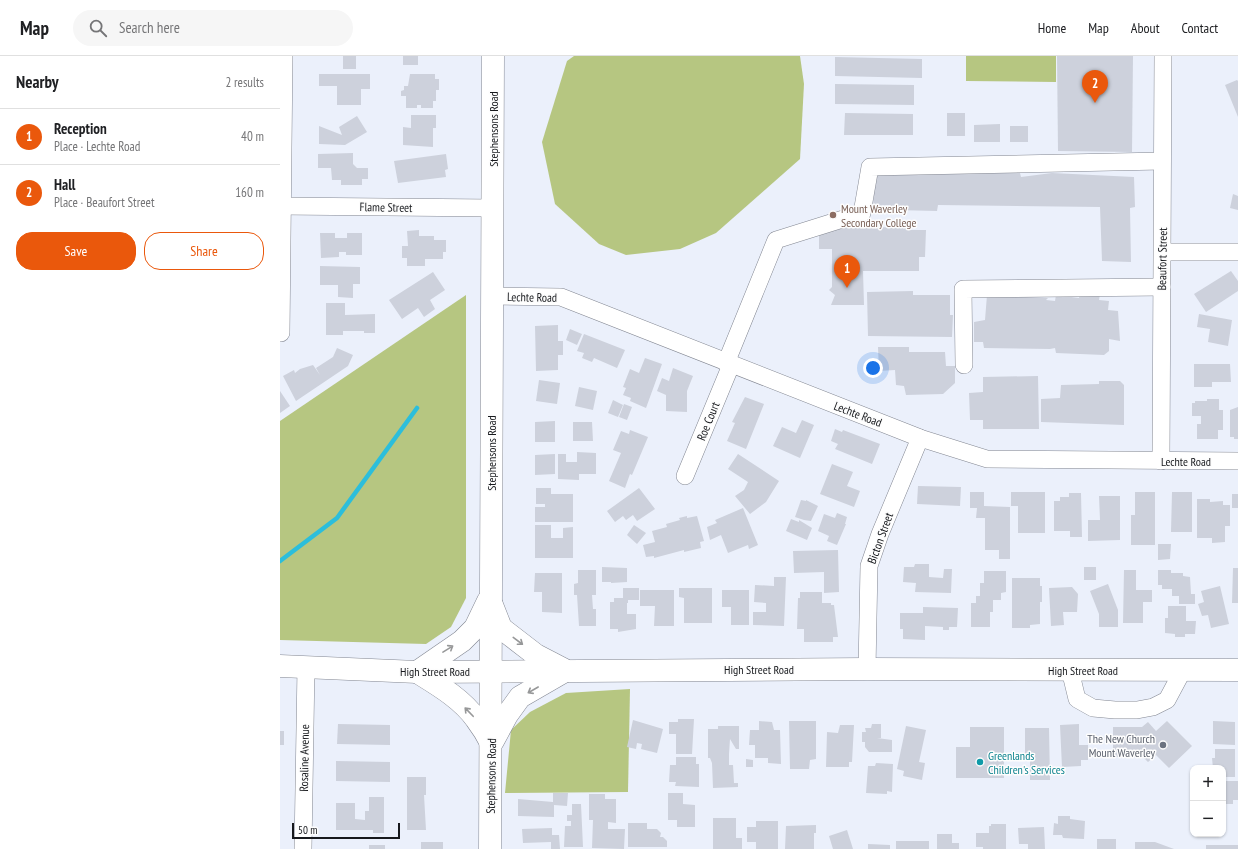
<!DOCTYPE html>
<meta charset="utf-8">
<style>
:root{--surface:#fff;--page:#f6f6f6;--text:#202124;--muted:#757577;--line:#e0e0e0;--accent:#ea580c}
body{margin:0;font-family:"PT Sans Narrow",sans-serif;background:var(--page);color:var(--text)}
.controls{position:absolute;right:12px;bottom:12px;display:grid;overflow:hidden;border-radius:8px;box-shadow:0 1px 3px #0004}
.controls button{width:36px;height:36px;display:grid;place-items:center;padding:0;border:0;border-bottom:1px solid var(--line);background:var(--surface);color:var(--text);font:20px sans-serif}
.scale{position:absolute;left:12px;bottom:10px;width:108px;box-sizing:border-box;padding-left:4px;border:2px solid #17191d;border-top:0;font-size:11px;line-height:14px;white-space:nowrap;color:#17191d;-webkit-text-stroke:3px #fdfdfd;paint-order:stroke}
.you{position:absolute;left:593px;top:312px;width:14px;height:14px;margin:-10px;border:3px solid #fff;border-radius:50%;background:#1a73e8;box-shadow:0 0 0 6px #1a73e833}
.badge{display:grid;place-items:center;width:26px;height:26px;border-radius:50%;background:var(--accent);color:#fff;font-size:13px;font-weight:700}
.pin{position:absolute;translate:-50% -33px;filter:drop-shadow(0 1px 2px #0008)}
.pin::after{content:'';position:absolute;top:21px;width:14px;height:12px;background:inherit;clip-path:polygon(0 0,100% 0,50% 100%)}
.list{margin:0;padding:0;list-style:none}
h2{display:flex;justify-content:space-between;align-items:center;height:52px;margin:0;padding:0 16px;font-size:17px}
h2 small{font-size:13px;font-weight:400;color:var(--muted)}
.list li{display:grid;grid-template-columns:26px 1fr auto;gap:12px;align-items:center;box-sizing:border-box;height:56px;padding:0 16px;border-top:1px solid var(--line)}
.list b{display:block;font-size:15px;white-space:nowrap}
.list p{margin:0;font-size:13px;white-space:nowrap;color:var(--muted)}
.list em{font-size:13px;font-style:normal;color:var(--muted)}
.actions{display:flex;gap:8px;padding:12px 16px}
.actions a{flex:1;padding:9px 0;border:1px solid var(--accent);border-radius:16px;text-align:center;font-size:14px;color:var(--accent)}
.actions .main{background:var(--accent);color:#fff}
.icon{flex:none;width:22px;height:22px;fill:none;stroke:currentColor;stroke-width:2;stroke-linecap:round;stroke-linejoin:round}
.map{position:relative;flex:none;width:958px;height:793px;overflow:hidden}
header{display:flex;align-items:center;gap:24px;box-sizing:border-box;height:56px;padding:0 20px;background:var(--surface);border-bottom:1px solid var(--line)}
header strong{font-size:19px}
nav{display:flex;gap:22px;margin-inline-start:auto;font-size:14px}
.search{width:280px;height:36px;background:var(--page);display:flex;align-items:center;gap:10px;box-sizing:border-box;padding:0 14px;border-radius:22px;color:var(--muted);font-size:15px}
main{display:flex}
aside{flex:1;background:var(--surface)}
.map>svg:first-child{display:block}
</style>
<header>
<strong>Map</strong>
<div class="search"><svg class="icon" aria-label="search" viewBox="0 0 24 24"><circle cx="10" cy="10" r="6"/><path d="M15 15l6 6"/></svg>Search here</div>
<nav><a>Home</a><a>Map</a><a>About</a><a>Contact</a></nav>
</header>
<main>
<aside>
<h2>Nearby<small>2 results</small></h2>
<ul class="list">
<li><span class="badge">1</span><div><b>Reception</b><p>Place · Lechte Road</p></div><em>40 m</em></li>
<li><span class="badge">2</span><div><b>Hall</b><p>Place · Beaufort Street</p></div><em>160 m</em></li>
</ul>
<div class="actions"><a class="main">Save</a><a>Share</a></div>
</aside>
<div class="map">
<svg width="958" height="793" viewBox="0 0 958 793">
<rect width="100%" height="100%" fill="#ebf0fb"/>
<!-- green -->
<g fill="#b6c681">
<path d="M294,0H520L524,28L520,103L436,177L400,193L346,199L319,188L275,148L262,86L287,5Z"/>
<path d="M686,0H776V26L686,25Z"/>
<path d="M186,239V542L171,571L146,588L0,584V365Z"/>
<path d="M350,633L348,736L225,737L231,674L250,656L286,637Z"/>
</g>
<g fill="none" stroke-linecap="round" stroke-linejoin="round">
<!-- stream -->
<path stroke="#2cbedb" stroke-width="4.5" d="M0,505L57,462L137,352"/>
</g>
<!-- building -->
<g fill="#cdd1dc">
<rect x="63" y="0" width="13" height="13"/>
<rect x="123" y="0" width="15" height="9"/>
<path d="M777,0H853L852,96L778,95Z"/>
<path d="M555,1L642,3V22L555,20Z"/>
<path d="M39,18H90V33H81V49H57V30H39Z"/>
<path d="M130,18H155V23H159V34H156V45H153V52H141V49H137V52H126V40H121V35L124,34V30H128Z"/>
<path d="M957,24L958,25V61L945,29Z"/>
<path d="M555,28L634,29V49L555,48Z"/>
<path d="M565,57L633,58V79H564Z"/>
<rect x="667" y="57" width="18" height="23"/>
<path d="M131,59H156V72H153V91L123,89V71L131,72Z"/>
<path d="M77,60L87,76L65,89L39,88V70L62,79L59,71Z"/>
<path d="M720,68V86H694V69Z"/>
<rect x="730" y="70" width="18" height="16"/>
<path d="M73,97V108L77,112H88V123H82V129H61V124H52L51,112H38V98Z"/>
<path d="M166,98L168,113L165,114L166,121L118,127L114,105Z"/>
<path d="M671,116L740,117L741,121L772,117L854,121L855,151L850,152L851,206L822,205L820,151L658,149L657,155L615,154L610,149L593,150L595,119Z"/>
<path d="M953,138L958,140V154L950,152Z"/>
<path d="M628,171V174H646L645,201H639V215H583L584,249H551L555,239L549,234L552,231V193H539V172Z"/>
<path d="M139,174V180H154V184H166V196H163V203H145V210H127V202H122V190H128L127,175Z"/>
<path d="M40,177H55V182H67V177H82V199H66V196H59V201L41,202Z"/>
<path d="M40,210L80,211V228H73V242L58,241V229H40Z"/>
<path d="M951,215L958,225V235L926,256L914,238Z"/>
<path d="M153,216L165,234L150,244L155,253L144,261L138,252L122,263L109,244Z"/>
<path d="M633,235V239H670V259H673L672,281L588,280L587,236Z"/>
<path d="M800,237L820,238L819,244L829,245L828,254L838,255L840,285L829,283V295L824,299L776,297L775,292L770,293L704,292L703,286H694V266L705,264L707,239L768,242L766,244L775,245L776,239L799,242Z"/>
<path d="M46,247H65V259L95,258V277H84V275H63V279H46Z"/>
<path d="M919,258L952,264L948,290L928,286L930,273L917,271Z"/>
<path d="M278,269V285H283V299H278V314L256,315L255,270Z"/>
<path d="M290,273L302,278L297,289L286,284Z"/>
<path d="M304,278L345,294L337,312L314,302L312,306L302,302L304,297L297,295Z"/>
<path d="M598,291H629V296H665L666,310H675V327L663,338L626,339L624,330L616,329L615,314L599,315Z"/>
<path d="M57,292L73,299L68,310L16,345L3,320L14,314L15,317L20,313L33,309L40,319L36,312L53,301Z"/>
<path d="M365,302L382,308L366,352L350,345L351,342L343,339L346,332L343,331L350,313L359,317Z"/>
<path d="M914,308H950L951,326H932V331H914Z"/>
<path d="M393,312L413,320L407,335V356L386,355V339L377,335L382,322L389,325Z"/>
<path d="M758,320L759,373H703V364H690L689,337L703,336V321Z"/>
<path d="M259,324L280,327L277,348L256,345Z"/>
<path d="M819,325H840L844,329V369L761,366V343L780,342L781,329L819,328Z"/>
<path d="M299,331L317,335L313,354L295,350Z"/>
<path d="M0,335L10,350L0,357Z"/>
<path d="M465,341L484,348L466,393L447,385L455,367L452,366Z"/>
<path d="M927,343H939V354H943V374H938V383H917V368H921V360H912V347H915V345H927Z"/>
<path d="M333,344L343,349L338,361L328,357Z"/>
<path d="M344,348L352,351L347,364L339,361Z"/>
<path d="M958,351V383H954V381H950V354Z"/>
<path d="M522,364L534,369L520,402L493,390L502,371L516,377Z"/>
<path d="M275,365V386H255V366Z"/>
<path d="M293,366H312L313,385H293Z"/>
<path d="M555,373L562,376L563,374L600,388L592,408L555,393L558,388L551,385Z"/>
<path d="M350,374L368,381L352,419L350,418L345,432L329,425L341,397L333,394L341,375L349,378Z"/>
<path d="M297,396L316,397V418H299V424L278,423V398H286V406H297Z"/>
<path d="M275,398V418L255,419V399Z"/>
<path d="M458,398L499,425L486,446L470,458L455,440L464,434L468,426L448,413Z"/>
<path d="M552,408L573,416L567,430L580,435L574,451L540,438Z"/>
<path d="M638,430L681,431L680,450L637,448Z"/>
<path d="M256,432H271V438H293V466H255V451H265V448H256Z"/>
<path d="M359,432L375,453L357,465L353,459L346,464L343,460L335,466L327,455Z"/>
<path d="M690,436H704V450L730,451V503H719V494H705V462H696L697,452H690Z"/>
<path d="M731,436H765V477H738V450H731Z"/>
<path d="M855,436H875V489H851V459H855Z"/>
<path d="M892,436H912V476H891Z"/>
<path d="M789,437H801L802,481H790V475H774V445H780V441H789Z"/>
<rect x="952" y="438" width="6" height="14"/>
<path d="M819,440H840V484L808,485V464H820Z"/>
<path d="M917,443H930V446L943,445V449H950V470H945V486L932,487V482H917Z"/>
<path d="M521,444L526,445V444L538,450L531,465L524,464L515,461Z"/>
<path d="M463,452L478,489L469,493L468,489L448,497L441,479L430,484L427,471L437,467L435,464Z"/>
<path d="M557,457L567,461L565,468H566L557,489L547,485L549,480L538,475L544,458L555,462Z"/>
<path d="M407,460V462L417,460L424,485L420,486L421,492L404,496V494L374,502V500L366,501L363,489L375,486L372,475L387,471L386,468L400,464L399,462Z"/>
<path d="M511,463L519,466V464L532,472L527,484L506,475Z"/>
<path d="M255,469H271V482H283V472L293,471V502H255Z"/>
<path d="M354,469L366,477L357,488L347,479Z"/>
<path d="M878,488H891L890,503L878,504Z"/>
<path d="M558,494L559,536L544,537V516L514,517L513,495Z"/>
<path d="M635,508H649V521L663,522L664,513H672L671,537L635,536L636,527L623,526L624,511H634Z"/>
<path d="M322,511L347,512V526L331,527V526H322Z"/>
<rect x="804" y="511" width="12" height="13"/>
<path d="M953,512H958V547H952Z"/>
<path d="M298,514H316V539H312L313,553H316V570H299L297,539H294V528L298,527Z"/>
<path d="M844,514H856V534H872V546H863V567H843Z"/>
<path d="M878,514H891V517H903V520L910,521L911,538H915V548H899V540H892V533H882V529H878Z"/>
<path d="M704,515H726V536L721,537V544H713V556H710V571H691V547H696V540H700V527H704Z"/>
<path d="M255,517H282V557L262,556V536H254Z"/>
<path d="M494,521H506L504,570L473,569V556H486V547L474,546L475,529L494,530Z"/>
<path d="M732,522H760V530H762V546H760V568L750,569V572H732Z"/>
<path d="M828,528L838,554V571H819V558L810,535Z"/>
<path d="M940,530L949,568L931,572L928,559L922,560L918,548L924,546L921,535Z"/>
<path d="M792,531L798,538L797,556H783L784,569L771,570L769,532Z"/>
<path d="M343,532H359V544H348V547H347V558H356V573L338,576V573H330V546H334V542H343Z"/>
<path d="M399,532H432V567H404V542L399,541Z"/>
<path d="M360,534H394V570H374L375,550H360Z"/>
<path d="M442,534H469V569H451V551H442Z"/>
<path d="M520,536H542V547H551V549H554L558,581H553V586H524V573H517L518,542H520Z"/>
<path d="M888,550H906V565H916L915,578H905V581H895V578L885,577V562H888Z"/>
<path d="M643,551L678,552L677,571H669V574H663V571L645,570V584L623,583V573H620V557H643Z"/>
<path d="M398,663H414L412,698H396V678H389V666H398Z"/>
<path d="M353,664L383,673L377,697L361,693L362,688L357,687L356,693L347,691Z"/>
<path d="M479,665L492,666L494,674H500L501,708L488,707V702H475V689H469L470,674H479Z"/>
<path d="M509,665H536V703L530,704L529,713H510Z"/>
<path d="M887,665L912,690L889,712L876,699L868,706L863,701H833V671H862L868,666L876,675Z"/>
<path d="M933,665L955,666V689L933,688Z"/>
<path d="M58,668L110,669V689L57,688Z"/>
<path d="M592,668H601V682H597L612,684V696H589L585,691V686H582V676H586L585,672H591Z"/>
<path d="M799,668V689H808V704H801V710L782,711L780,669Z"/>
<path d="M560,669H574L572,706H569V711H546L547,676L558,677Z"/>
<path d="M438,670H459V693H456L450,683L449,698V709H453L454,727H458V731L433,732L432,707L430,702H428V673H438Z"/>
<path d="M626,670L646,674L639,706L645,707L642,724L623,720L624,715L617,713Z"/>
<path d="M690,671H724V722H676V691H690Z"/>
<path d="M745,672H769L770,724H750V699H745Z"/>
<rect x="0" y="675" width="4" height="14"/>
<path d="M935,693H955V721H943V712H933L932,702H935Z"/>
<path d="M396,701H416V708H419V731L395,730L396,726H389L390,709H396Z"/>
<path d="M466,703L473,704V711H466Z"/>
<path d="M56,705L110,706V726L56,725Z"/>
<path d="M596,707L613,708L612,736L607,735V738L586,737L588,710H595Z"/>
<path d="M127,721H146V739H144L146,774H127Z"/>
<path d="M943,725H958V744H953V748H943Z"/>
<path d="M273,737H288L287,750L274,749V761L238,760V743L273,746Z"/>
<path d="M388,737H403V748L415,749V771H397V764H388Z"/>
<path d="M309,738H325V743H336V767L328,766V773H345L344,793L312,792L313,764H309Z"/>
<path d="M89,741H104V777H93V774H56V747H75V763L85,764V755H89Z"/>
<path d="M292,748H301L303,791H284L285,770H291V765H287V759H292Z"/>
<path d="M778,760H790V763L805,765L804,783L783,782L782,779H773L774,767L778,768Z"/>
<path d="M433,762H456V782H462V793H433Z"/>
<path d="M476,765H498V793H476V786H467V771H476Z"/>
<path d="M348,767H367V773H377L381,777L380,781H383L387,785V791H348Z"/>
<path d="M711,768H726V793H703V791H696V777H709V770H711Z"/>
<path d="M536,769V777H534V793H505L506,770Z"/>
<path d="M764,771L765,793H748V788H739L738,772Z"/>
<path d="M272,772V779H279L280,793H271V786L243,787L242,773Z"/>
<path d="M567,774L573,793H553L549,780Z"/>
<path d="M657,778H672V787H679V793H657Z"/>
<rect x="817" y="783" width="19" height="10"/>
<rect x="616" y="785" width="33" height="8"/>
<rect x="141" y="786" width="22" height="7"/>
<path d="M855,786H875L894,793H855Z"/>
<path d="M588,788L610,789V793H588Z"/>
<rect x="89" y="789" width="16" height="4"/>
<rect x="926" y="789" width="32" height="4"/>
</g>
<g fill="none" stroke-linecap="round" stroke-linejoin="round">
<defs>
<g id="minor">
<path d="M0,150L213,152"/>
<path d="M883,196H958"/>
<path d="M212,240L281,241L640,382L707,403L958,405"/>
<path d="M1,277L4,0"/>
<path d="M446,307L496,184L582,157L590,111L882,105"/>
<path d="M684,309L683,233L882,231"/>
<path d="M881,405L883,0"/>
<path d="M405,420L451,309"/>
<path d="M587,613L589,510L600,478L640,382"/>
<path d="M790,614L797,643L813,652L835,654H857L873,651L887,644L903,614"/>
<path d="M23,793L26,611"/>
</g>
<g id="major">
<path d="M212,549L221,572L256,599L283,613"/>
<path d="M0,610L137,616L587,613L958,614"/>
<path d="M137,616L182,585L195,572L208,545"/>
<path d="M137,616C158,629 182,643 196,663C202,671 207,679 211,687"/>
<path d="M213,685L227,659L240,641L285,615"/>
<path d="M210,793L213,0"/>
</g>
</defs>
<!-- minor casing -->
<use href="#minor" stroke="#838792" stroke-width="18"/>
<!-- major casing -->
<use href="#major" stroke="#838792" stroke-width="23"/>
<!-- minor -->
<use href="#minor" stroke="#fff" stroke-width="17"/>
<!-- major -->
<use href="#major" stroke="#fff" stroke-width="22"/>
</g>
<!-- one-way arrows -->
<defs><path id="oneway-shaft" d="M-6 0H5M1.5-3L5.5 0L1.5 3" fill="none" stroke-width="1.6" stroke-linecap="round" stroke-linejoin="round"/></defs>
<g stroke="#979899">
<use href="#oneway-shaft" transform="translate(238 585) rotate(37)"/>
<use href="#oneway-shaft" transform="translate(168 593) rotate(-32)"/>
<use href="#oneway-shaft" transform="translate(253 634) rotate(150)"/>
<use href="#oneway-shaft" transform="translate(189 656) rotate(-134)"/>
</g>
<!-- markers -->
<circle fill="#8d6e63" stroke="#fdfdfd" stroke-width="1.5" cx="553" cy="159" r="4"/>
<circle fill="#6b7280" stroke="#fdfdfd" stroke-width="1.5" cx="883" cy="689" r="4"/>
<circle fill="#0f9aa8" stroke="#fdfdfd" stroke-width="1.5" cx="700" cy="706" r="4"/>
<g text-anchor="middle" dominant-baseline="central" stroke-width="3" stroke-linejoin="round" paint-order="stroke">
<!-- street labels -->
<g font-size="12" fill="#17191d" stroke="#fdfdfd">
<text transform="translate(213 73) rotate(-90)">Stephensons Road</text>
<text transform="translate(106 151) rotate(1)">Flame Street</text>
<text transform="translate(882 203) rotate(-89)">Beaufort Street</text>
<text transform="translate(252 241) rotate(1)">Lechte Road</text>
<text transform="translate(578 358) rotate(21)">Lechte Road</text>
<text transform="translate(428 365) rotate(-68)">Roe Court</text>
<text transform="translate(211 397) rotate(-90)">Stephensons Road</text>
<text x="906" y="405">Lechte Road</text>
<text transform="translate(600 482) rotate(-70)">Bicton Street</text>
<text x="479" y="613">High Street Road</text>
<text x="803" y="614">High Street Road</text>
<text x="155" y="615">High Street Road</text>
<text transform="translate(24 702) rotate(-89)">Rosaline Avenue</text>
<text transform="translate(211 720) rotate(-89)">Stephensons Road</text>
</g>
<!-- education labels -->
<g font-size="12" fill="#785e54" stroke="#fdfdfd" text-anchor="start">
<text x="561" y="152">Mount Waverley<tspan x="561" dy="14">Secondary College</tspan></text>
</g>
<!-- worship labels -->
<g font-size="12" fill="#5b616d" stroke="#fdfdfd" text-anchor="end">
<text x="875" y="682">The New Church<tspan x="875" dy="14">Mount Waverley</tspan></text>
</g>
<!-- culture labels -->
<g font-size="12" fill="#0d838f" stroke="#fdfdfd" text-anchor="start">
<text x="708" y="699">Greenlands<tspan x="708" dy="14">Children's Services</tspan></text>
</g>
</g>
</svg>
<div class="controls">
<button>+</button>
<button>−</button>
</div>
<div class="scale">50 m</div>
<div class="you"></div>
<div class="pin badge" style="left:567px;top:232px">1</div>
<div class="pin badge" style="left:815px;top:47px">2</div>
</div>
</main>
